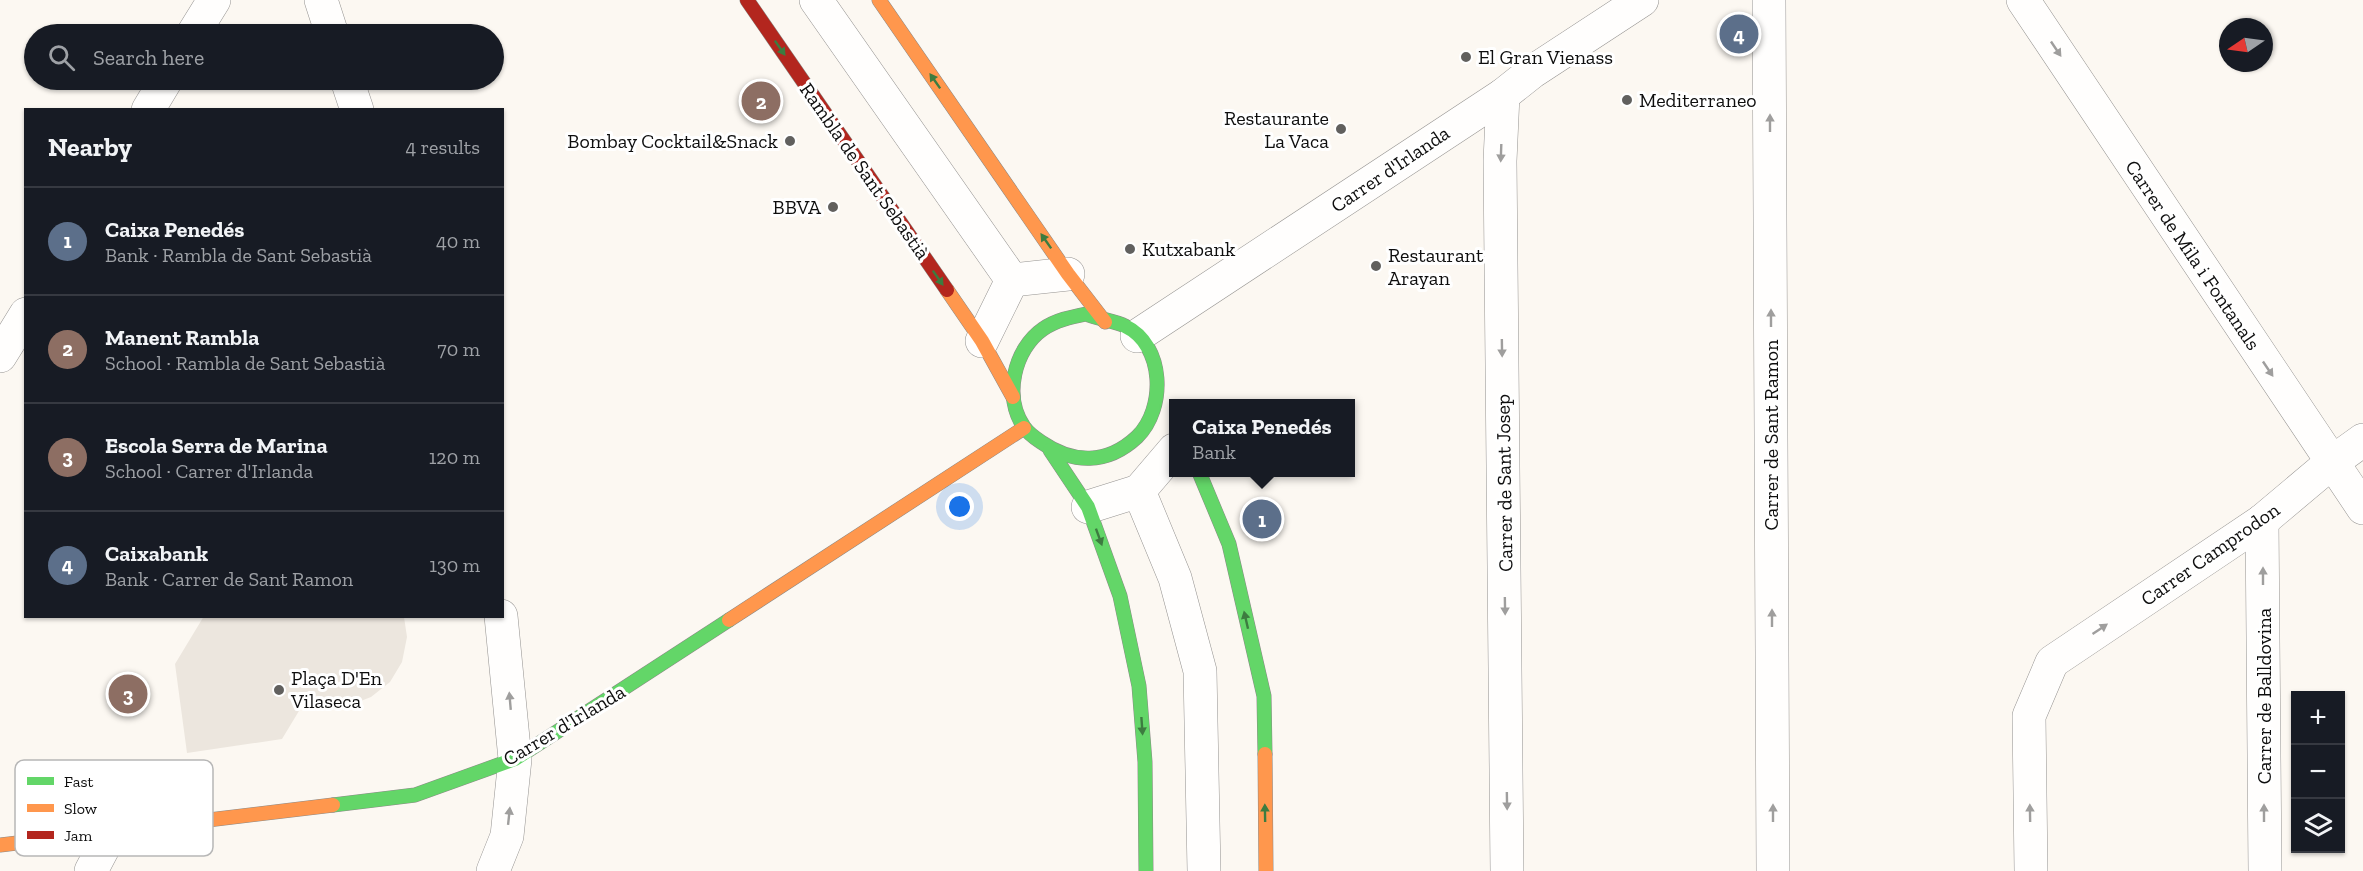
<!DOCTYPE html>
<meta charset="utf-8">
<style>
:root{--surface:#171b24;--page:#242831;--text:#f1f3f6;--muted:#9ea1a6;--line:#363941;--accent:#db2777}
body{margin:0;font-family:"Zilla Slab",serif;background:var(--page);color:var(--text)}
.controls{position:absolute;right:18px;bottom:18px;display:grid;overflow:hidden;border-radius:0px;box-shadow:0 2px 4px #0004}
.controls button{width:54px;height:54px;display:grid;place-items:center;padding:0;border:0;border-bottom:2px solid var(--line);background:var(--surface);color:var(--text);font:30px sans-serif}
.compass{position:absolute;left:2219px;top:18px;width:54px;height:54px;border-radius:50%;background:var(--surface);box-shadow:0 2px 4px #0004;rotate:257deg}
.you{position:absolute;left:960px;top:507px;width:21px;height:21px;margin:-15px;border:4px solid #fff;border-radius:50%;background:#1a73e8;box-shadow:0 0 0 9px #1a73e833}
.badge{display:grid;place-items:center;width:39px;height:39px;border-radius:50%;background:var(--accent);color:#fff;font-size:20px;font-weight:700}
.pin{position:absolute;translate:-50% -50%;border:3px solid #fff;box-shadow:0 2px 6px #0006}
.popup{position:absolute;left:1169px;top:399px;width:186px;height:78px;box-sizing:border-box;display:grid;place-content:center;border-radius:0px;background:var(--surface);filter:drop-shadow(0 2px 4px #0005);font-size:20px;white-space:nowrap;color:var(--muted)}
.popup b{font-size:22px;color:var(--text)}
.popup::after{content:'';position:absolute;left:50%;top:100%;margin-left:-12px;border:12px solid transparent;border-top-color:var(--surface)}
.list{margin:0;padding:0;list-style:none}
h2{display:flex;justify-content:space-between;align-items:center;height:78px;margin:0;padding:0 24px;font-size:26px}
h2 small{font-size:20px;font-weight:400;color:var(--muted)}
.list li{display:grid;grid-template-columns:39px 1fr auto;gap:18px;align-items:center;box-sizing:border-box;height:108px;padding:0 24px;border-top:2px solid var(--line)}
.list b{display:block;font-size:22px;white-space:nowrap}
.list p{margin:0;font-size:20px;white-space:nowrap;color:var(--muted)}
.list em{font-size:20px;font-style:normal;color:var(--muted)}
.icon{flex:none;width:33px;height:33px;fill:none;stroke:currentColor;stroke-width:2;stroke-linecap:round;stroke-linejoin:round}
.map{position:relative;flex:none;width:2363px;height:871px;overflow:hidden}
.search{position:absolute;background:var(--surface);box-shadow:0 2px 4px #0004;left:24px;top:24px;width:480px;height:66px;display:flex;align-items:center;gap:15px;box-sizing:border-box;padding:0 21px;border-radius:33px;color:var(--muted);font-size:22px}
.panel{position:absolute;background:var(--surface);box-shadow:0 2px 4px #0004;left:24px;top:108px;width:480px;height:510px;border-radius:0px}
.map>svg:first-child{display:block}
</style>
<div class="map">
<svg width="2363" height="871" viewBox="0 0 2363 871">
<rect width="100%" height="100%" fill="#fcf8f2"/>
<!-- plaza -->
<path fill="#ece6de" d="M204,616L404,617L407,637L402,662L390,682L371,697L348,706L324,707L305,701L282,739L187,753L175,664Z"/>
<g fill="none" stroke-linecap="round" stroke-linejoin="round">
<defs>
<g id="street">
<path d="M321,0L332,34"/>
<path d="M816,0L1012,280L982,341"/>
<path d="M1769,0L1773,871"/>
<path d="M2023,0L2363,508"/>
<path d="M193,34L214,0"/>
<path d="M347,80L357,110"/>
<path d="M1503,95L1500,161L1507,871"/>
<path d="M148,110L166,80"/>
<path d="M1012,280L1068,274"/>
<path d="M1137,336L1503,95L1532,72L1642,0"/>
<path d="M0,356L26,314"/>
<path d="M1139,491L1174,450"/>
<path d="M1088,507L1139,491L1175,578L1200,671L1204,871"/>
<path d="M2262,521L2265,871"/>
<path d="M91,871L111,833"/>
<path d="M493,871L507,836L515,759L501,616"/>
<path d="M2031,871L2029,716L2052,662L2262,521L2331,463L2363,440"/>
</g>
<g id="fast">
<path d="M1086,314C1098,319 1116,321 1125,326C1165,345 1166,409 1137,437C1107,465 1073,464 1041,442C1035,438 1028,433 1024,427C1003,397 1014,349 1043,329C1056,320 1071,317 1086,314Z"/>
<path d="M1050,450L1088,507L1120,596L1139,686L1145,762L1146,871"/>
<path d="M1199,472L1229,544L1264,696L1265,754"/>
<path d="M333,805L415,795L515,759L729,620"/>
</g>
<g id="slow">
<path d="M879,0L1068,274L1105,322"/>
<path d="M947,290L982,341L1013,397"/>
<path d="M729,620L1024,428"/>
<path d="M1265,754L1266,871"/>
<path d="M0,845L333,805"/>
</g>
<path id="jam" d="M747,0L947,290"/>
</defs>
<!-- street casing -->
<use href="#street" stroke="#959391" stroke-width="34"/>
<!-- fast casing -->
<use href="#fast" stroke="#8c8a87" stroke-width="15"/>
<!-- slow casing -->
<use href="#slow" stroke="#8c8a87" stroke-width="15"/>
<!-- jam casing -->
<use href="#jam" stroke="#8c8a87" stroke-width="15"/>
<!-- street -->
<use href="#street" stroke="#fffefd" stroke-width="33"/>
<!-- fast -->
<use href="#fast" stroke="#63d668" stroke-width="14"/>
<!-- slow -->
<use href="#slow" stroke="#ff974d" stroke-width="14"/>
<!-- jam -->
<use href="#jam" stroke="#b3261e" stroke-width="14"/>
</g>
<!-- one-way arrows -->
<defs><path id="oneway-solid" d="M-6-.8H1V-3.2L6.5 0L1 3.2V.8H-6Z" transform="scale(1.5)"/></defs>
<g fill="#3d7c40">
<use href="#oneway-solid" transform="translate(780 48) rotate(55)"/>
<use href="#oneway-solid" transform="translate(935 81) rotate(-125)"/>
<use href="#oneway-solid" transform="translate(1046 241) rotate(-125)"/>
<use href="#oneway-solid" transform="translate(938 278) rotate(55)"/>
<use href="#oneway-solid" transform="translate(1099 537) rotate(70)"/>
<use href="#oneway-solid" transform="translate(1246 620) rotate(-103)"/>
<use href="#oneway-solid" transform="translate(1142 726) rotate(86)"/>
<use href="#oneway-solid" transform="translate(1265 813) rotate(-91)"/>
</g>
<g fill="#9f9e9d">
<use href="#oneway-solid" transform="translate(2056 49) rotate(56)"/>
<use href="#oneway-solid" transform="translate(1770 123) rotate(-90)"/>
<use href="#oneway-solid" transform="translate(1501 153) rotate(92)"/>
<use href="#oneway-solid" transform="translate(1771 318) rotate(-90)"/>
<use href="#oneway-solid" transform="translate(1502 348) rotate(89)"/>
<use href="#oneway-solid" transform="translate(2268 369) rotate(56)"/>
<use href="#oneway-solid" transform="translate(2263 576) rotate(-90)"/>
<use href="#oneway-solid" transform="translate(1505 606) rotate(89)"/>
<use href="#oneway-solid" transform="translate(1772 618) rotate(-90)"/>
<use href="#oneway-solid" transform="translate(2100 629) rotate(-34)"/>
<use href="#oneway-solid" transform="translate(510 701) rotate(-95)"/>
<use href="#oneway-solid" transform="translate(1507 801) rotate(89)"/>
<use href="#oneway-solid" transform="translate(1773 813) rotate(-90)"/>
<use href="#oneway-solid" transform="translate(2030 813) rotate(-91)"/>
<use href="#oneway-solid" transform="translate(2264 813) rotate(-90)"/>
<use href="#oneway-solid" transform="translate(509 816) rotate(-84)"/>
</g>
<!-- markers -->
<g fill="#61605e" stroke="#fff" stroke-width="2">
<circle cx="1466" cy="57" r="6"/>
<circle cx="1627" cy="100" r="6"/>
<circle cx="1341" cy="129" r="6"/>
<circle cx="790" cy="141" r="6"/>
<circle cx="833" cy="207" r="6"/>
<circle cx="1130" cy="249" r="6"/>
<circle cx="1376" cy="266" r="6"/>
<circle cx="279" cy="690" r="6"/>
</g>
<g text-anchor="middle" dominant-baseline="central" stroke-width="6" stroke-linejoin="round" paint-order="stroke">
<!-- poi labels -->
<g font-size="20" fill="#0e0e0e" stroke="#fff" text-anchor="start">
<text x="1478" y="57">El Gran Vienass</text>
<text x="1639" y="100">Mediterraneo</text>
<text x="1329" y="118" text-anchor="end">Restaurante<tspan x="1329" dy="23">La Vaca</tspan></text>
<text x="778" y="141" text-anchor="end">Bombay Cocktail&amp;Snack</text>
<text x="821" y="207" text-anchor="end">BBVA</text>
<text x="1142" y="249">Kutxabank</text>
<text x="1388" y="255">Restaurant<tspan x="1388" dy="23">Arayan</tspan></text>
<text x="291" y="678">Plaça D'En<tspan x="291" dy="23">Vilaseca</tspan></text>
</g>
<!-- street labels -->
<g font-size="20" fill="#0e0e0e" stroke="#fff">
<text transform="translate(1390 169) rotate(-34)">Carrer d'Irlanda</text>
<text transform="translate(865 171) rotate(55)">Rambla de Sant Sebastià</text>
<text transform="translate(2193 255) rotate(56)">Carrer de Mila i Fontanals</text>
<text transform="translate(1771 435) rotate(-90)">Carrer de Sant Ramon</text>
<text transform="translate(1504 483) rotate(-91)">Carrer de Sant Josep</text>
<text transform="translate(2210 554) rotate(-35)">Carrer Camprodon</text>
<text transform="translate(2264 696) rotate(-90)">Carrer de Balldovina</text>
<text transform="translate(564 725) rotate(-31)">Carrer d'Irlanda</text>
</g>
</g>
<!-- legend -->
<rect x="15" y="760" width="198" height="96" rx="9" fill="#fff" stroke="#b7b7b7" stroke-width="1.5"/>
<rect x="27" y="777" width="27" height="8" fill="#63d668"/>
<rect x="27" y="804" width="27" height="8" fill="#ff974d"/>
<rect x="27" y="831" width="27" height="8" fill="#b3261e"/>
<g font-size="16" fill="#0e0e0e">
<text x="64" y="787">Fast</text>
<text x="64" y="814">Slow</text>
<text x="64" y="841">Jam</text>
</g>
</svg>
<div class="controls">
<button>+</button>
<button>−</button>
<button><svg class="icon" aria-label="layers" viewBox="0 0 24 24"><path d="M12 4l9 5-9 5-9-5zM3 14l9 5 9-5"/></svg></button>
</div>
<svg class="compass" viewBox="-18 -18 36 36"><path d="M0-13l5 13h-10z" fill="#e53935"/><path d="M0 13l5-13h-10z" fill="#9ea1a6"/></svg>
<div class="you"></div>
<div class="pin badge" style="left:1262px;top:519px;background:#5c6f8a">1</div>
<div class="popup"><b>Caixa Penedés</b>Bank</div>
<div class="pin badge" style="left:761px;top:101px;background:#8d6e63">2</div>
<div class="pin badge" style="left:128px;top:694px;background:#8d6e63">3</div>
<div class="pin badge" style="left:1739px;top:34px;background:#5c6f8a">4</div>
<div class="search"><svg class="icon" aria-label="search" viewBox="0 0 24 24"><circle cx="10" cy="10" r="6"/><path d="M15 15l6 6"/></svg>Search here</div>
<section class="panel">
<h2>Nearby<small>4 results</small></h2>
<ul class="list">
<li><span class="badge" style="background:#5c6f8a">1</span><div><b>Caixa Penedés</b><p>Bank · Rambla de Sant Sebastià</p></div><em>40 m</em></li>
<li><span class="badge" style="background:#8d6e63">2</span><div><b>Manent Rambla</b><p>School · Rambla de Sant Sebastià</p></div><em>70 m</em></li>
<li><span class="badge" style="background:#8d6e63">3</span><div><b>Escola Serra de Marina</b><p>School · Carrer d'Irlanda</p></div><em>120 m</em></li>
<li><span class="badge" style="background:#5c6f8a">4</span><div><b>Caixabank</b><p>Bank · Carrer de Sant Ramon</p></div><em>130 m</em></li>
</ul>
</section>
</div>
